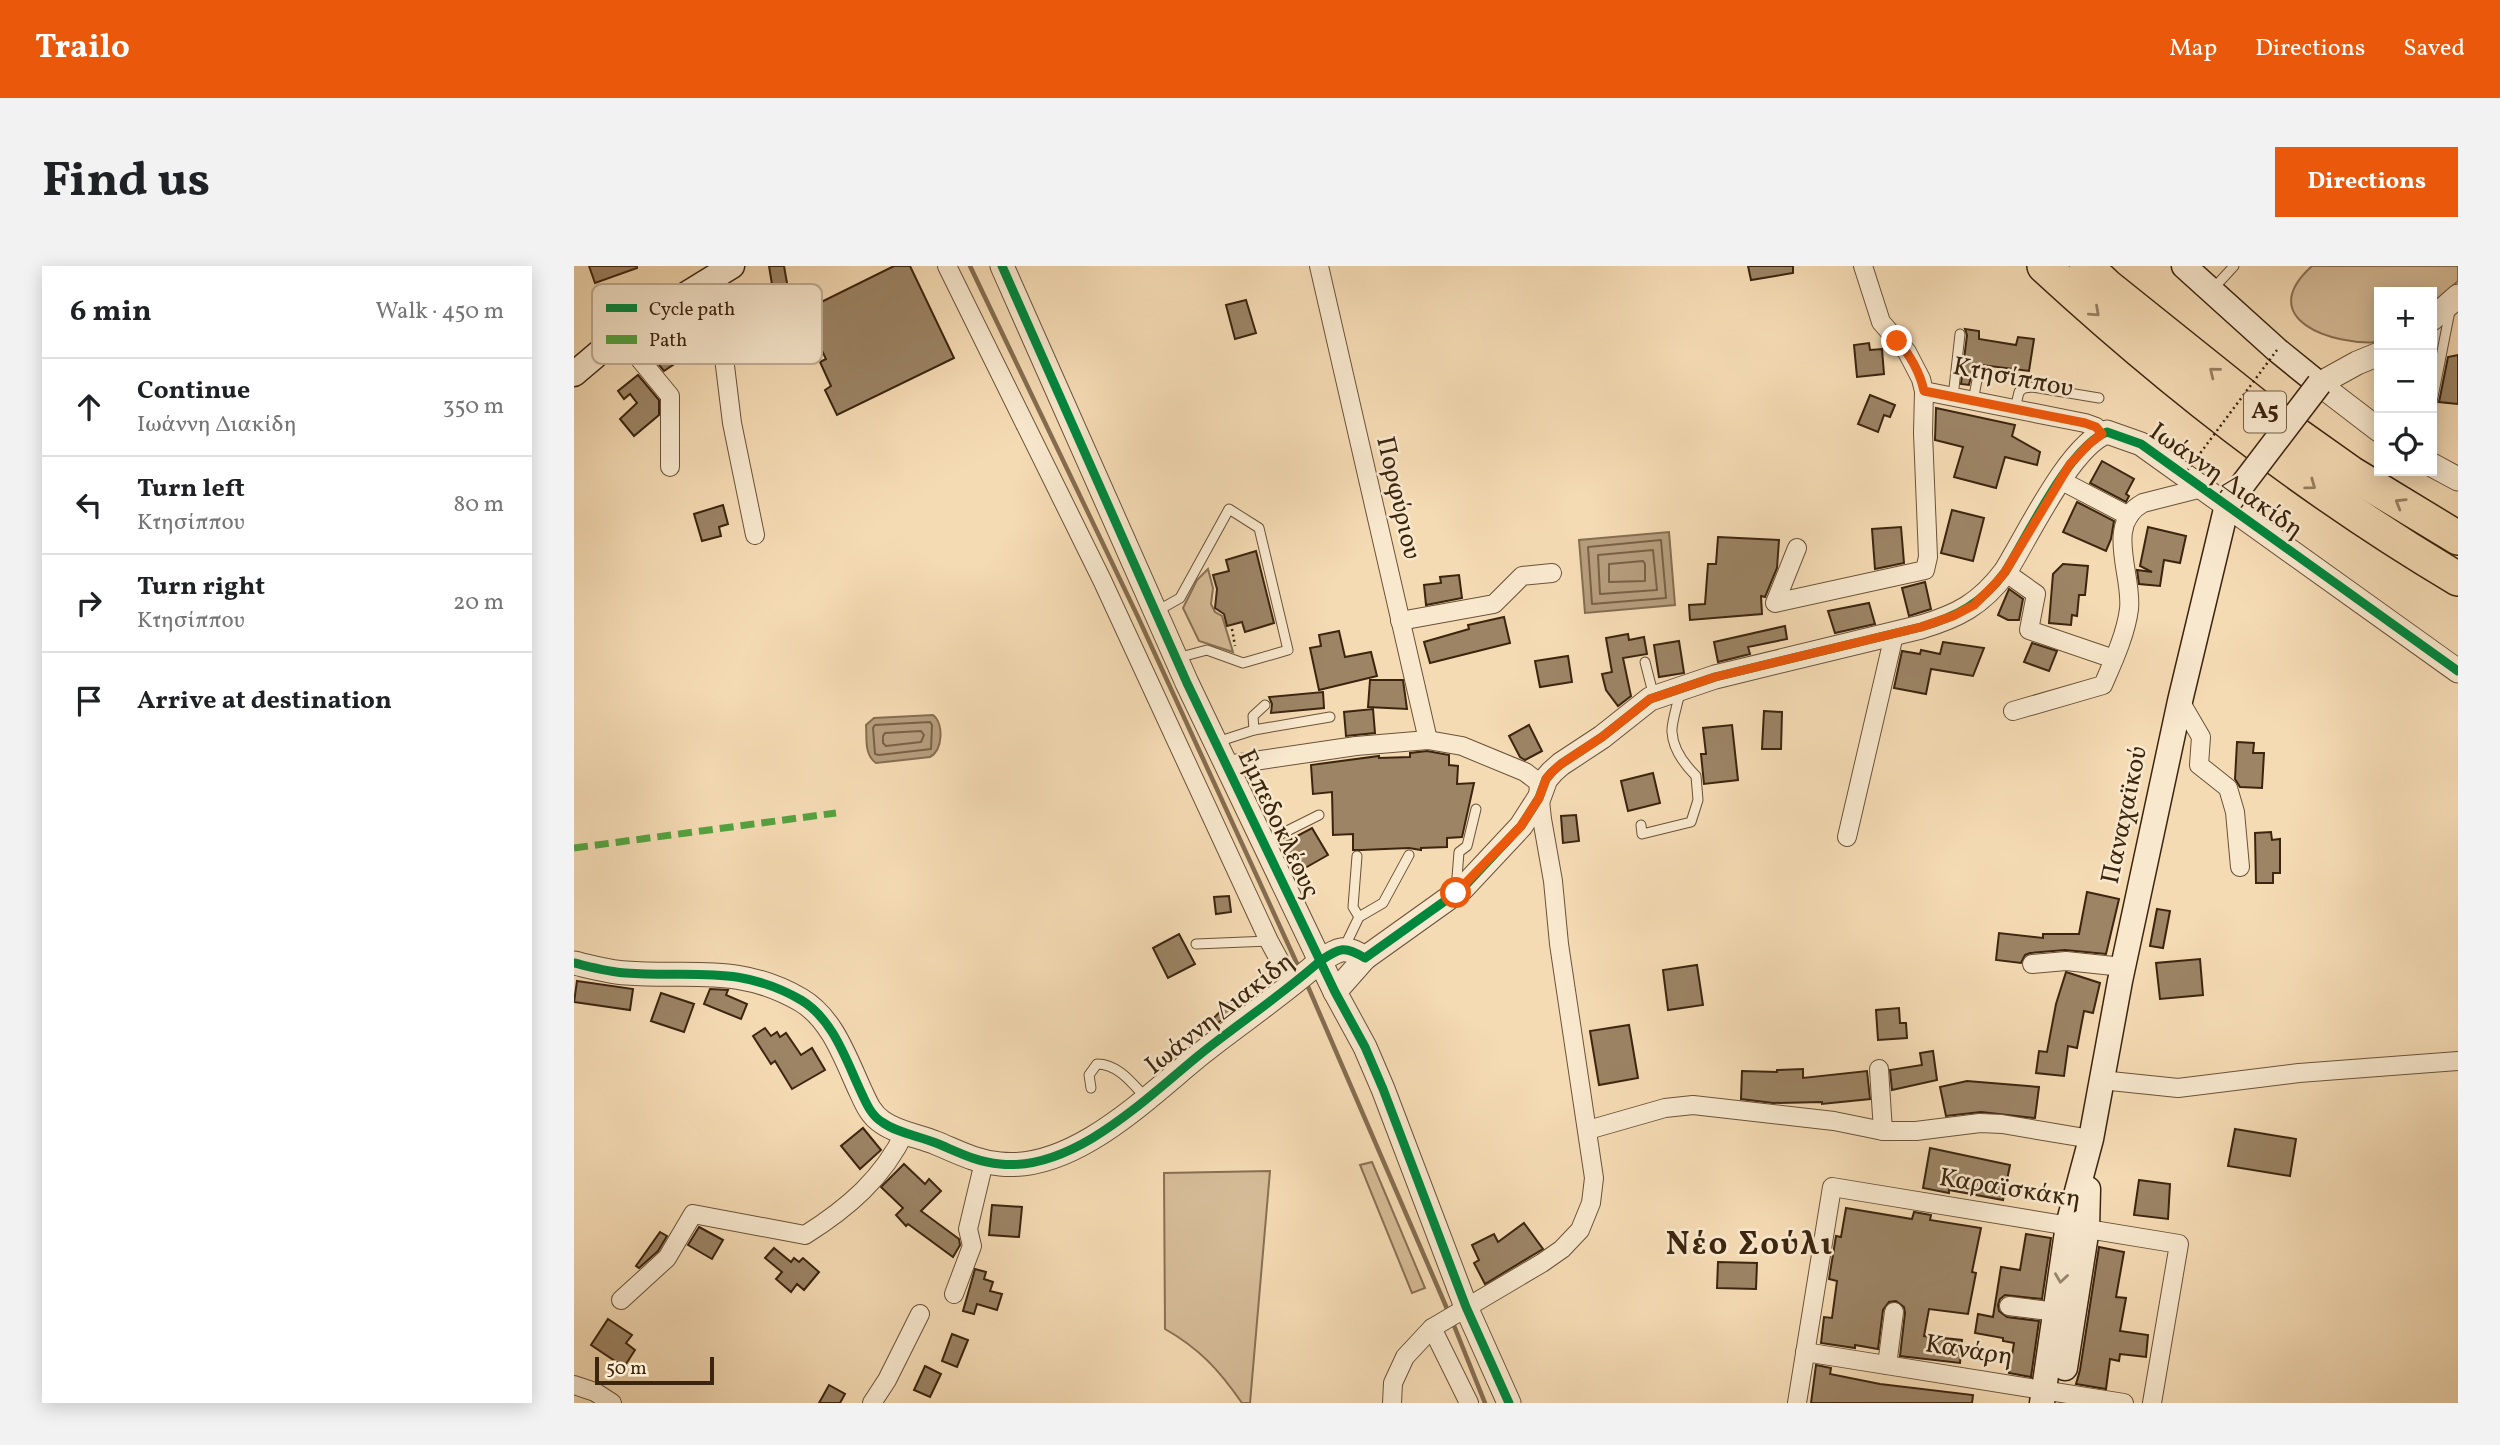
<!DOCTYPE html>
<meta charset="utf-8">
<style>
:root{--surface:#fff;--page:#f2f2f2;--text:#202124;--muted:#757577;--line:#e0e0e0;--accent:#ea580c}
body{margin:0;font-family:Vollkorn,serif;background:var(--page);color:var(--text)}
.controls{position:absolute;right:21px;top:21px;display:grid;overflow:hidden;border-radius:0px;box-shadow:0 4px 18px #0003}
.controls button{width:63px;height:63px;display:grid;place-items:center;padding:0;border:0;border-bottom:2px solid var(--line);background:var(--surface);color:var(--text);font:35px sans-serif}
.scale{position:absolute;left:21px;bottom:18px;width:119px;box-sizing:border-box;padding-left:7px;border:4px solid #3c250f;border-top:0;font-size:19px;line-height:24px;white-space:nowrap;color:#3c250f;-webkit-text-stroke:5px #f8e8ce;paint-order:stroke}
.stop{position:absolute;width:21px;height:21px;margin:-16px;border:5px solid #ea580c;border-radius:50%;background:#fff}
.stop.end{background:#ea580c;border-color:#fff;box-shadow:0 2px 7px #0008}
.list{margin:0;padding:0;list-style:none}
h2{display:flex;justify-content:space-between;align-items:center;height:91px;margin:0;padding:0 28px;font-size:30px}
h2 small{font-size:23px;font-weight:400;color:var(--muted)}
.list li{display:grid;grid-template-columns:46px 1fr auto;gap:21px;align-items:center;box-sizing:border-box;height:98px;padding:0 28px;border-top:2px solid var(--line)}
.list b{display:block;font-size:26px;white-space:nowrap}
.list p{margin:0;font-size:23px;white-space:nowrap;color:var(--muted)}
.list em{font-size:23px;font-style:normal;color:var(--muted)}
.icon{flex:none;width:38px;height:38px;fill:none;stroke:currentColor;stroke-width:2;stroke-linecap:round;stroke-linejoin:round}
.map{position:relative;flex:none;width:1884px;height:1137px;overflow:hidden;border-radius:0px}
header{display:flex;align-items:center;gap:42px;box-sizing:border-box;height:98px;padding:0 35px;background:var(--accent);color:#fff}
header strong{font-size:33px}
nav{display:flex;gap:38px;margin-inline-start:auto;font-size:24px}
.intro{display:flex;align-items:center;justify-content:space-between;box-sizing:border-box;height:168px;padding:0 42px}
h1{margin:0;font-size:49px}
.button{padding:18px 32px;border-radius:0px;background:var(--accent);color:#fff;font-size:24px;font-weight:700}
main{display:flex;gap:42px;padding:0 42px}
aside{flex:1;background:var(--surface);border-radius:0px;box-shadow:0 4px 18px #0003}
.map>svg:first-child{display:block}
</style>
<header>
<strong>Trailo</strong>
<nav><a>Map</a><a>Directions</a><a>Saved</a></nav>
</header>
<div class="intro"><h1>Find us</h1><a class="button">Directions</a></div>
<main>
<aside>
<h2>6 min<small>Walk · 450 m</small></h2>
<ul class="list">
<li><svg class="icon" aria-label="ahead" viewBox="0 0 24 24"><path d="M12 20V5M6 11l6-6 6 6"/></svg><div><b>Continue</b><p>Ιωάννη Διακίδη</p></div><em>350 m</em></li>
<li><svg class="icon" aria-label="left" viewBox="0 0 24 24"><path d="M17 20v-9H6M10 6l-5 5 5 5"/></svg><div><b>Turn left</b><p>Κτησίππου</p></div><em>80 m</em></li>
<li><svg class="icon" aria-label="right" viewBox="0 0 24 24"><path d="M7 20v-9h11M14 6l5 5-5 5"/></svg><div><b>Turn right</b><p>Κτησίππου</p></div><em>20 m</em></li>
<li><svg class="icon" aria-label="arrive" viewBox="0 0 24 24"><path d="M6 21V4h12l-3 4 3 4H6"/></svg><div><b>Arrive at destination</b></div></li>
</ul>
</aside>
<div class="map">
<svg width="1884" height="1137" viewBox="0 0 1884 1137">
<rect width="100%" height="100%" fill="#f5dbb4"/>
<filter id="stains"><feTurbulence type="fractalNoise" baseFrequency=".00286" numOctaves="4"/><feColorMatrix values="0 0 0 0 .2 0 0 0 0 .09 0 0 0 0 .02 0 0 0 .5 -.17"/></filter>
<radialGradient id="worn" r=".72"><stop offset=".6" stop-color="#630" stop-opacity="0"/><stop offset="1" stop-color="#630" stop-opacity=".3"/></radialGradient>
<!-- green -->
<g fill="#d6bc98" stroke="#897054" stroke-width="2">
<path d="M1738,0H1884V15L1858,38V26H1805V76C1759,80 1679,53 1738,0Z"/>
<path d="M634,303L639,322L637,338L641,346L648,350L659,386L625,375L609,342L623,314Z"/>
<path d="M798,896L851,1022L838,1027L786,899Z"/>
<path d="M696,905L676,1137H668C645,1104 626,1083 591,1063L590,907Z"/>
</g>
<!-- water -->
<g fill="#b69d7c" stroke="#856d50" stroke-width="2">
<path d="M1095,266L1101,339L1011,347L1005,274Z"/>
<path d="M359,449C370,457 369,484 356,491L302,497C290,489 293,472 292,459L300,452Z"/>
</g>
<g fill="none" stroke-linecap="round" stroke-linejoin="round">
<!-- shore -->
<g stroke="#796146" stroke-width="2">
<path d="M1087,274L1092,332L1018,338L1014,281Z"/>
<path d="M1079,284L1083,324L1026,328L1024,289Z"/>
<path d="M1069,295L1071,298V315L1035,316V298Z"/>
<path d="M356,456L358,459L357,483L305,489L301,488L299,462L301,459Z"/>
<path d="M347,465L350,469L347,476L312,480L309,477V470L311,467Z"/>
</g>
<!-- stream -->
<g stroke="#856d50" stroke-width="4.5">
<path d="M396,0L564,351L725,702"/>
<path d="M732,716L874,1045"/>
<path d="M879,1057L911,1137"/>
</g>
</g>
<!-- building -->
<g fill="#9c8465" stroke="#3c250f" stroke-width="2">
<path d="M15,0H63V2L21,17Z"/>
<path d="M195,0H210L216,34L201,37Z"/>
<path d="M320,0H336L380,92L263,149L251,124L257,120L246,96L252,93L229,45Z"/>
<path d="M1174,0H1219V7L1177,14Z"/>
<path d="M672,34L682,67L661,73L652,39Z"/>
<path d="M104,60H131L130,95H105L90,105L72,83Z"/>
<path d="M1391,63L1405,65V73L1442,79L1444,71L1460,73L1455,105L1400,98L1395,119L1387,118L1393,69Z"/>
<path d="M1295,77L1296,84L1308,83L1310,108L1283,111L1280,79Z"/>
<path d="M1884,89V138L1865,136L1874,91Z"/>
<path d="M64,109L85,134V149L60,170L46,153L63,137L56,128L50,133L44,125Z"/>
<path d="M1296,129L1321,139L1316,151L1310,149L1304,166L1284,158Z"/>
<path d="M1362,142L1441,159L1438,170L1466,186L1463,199L1431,191L1422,222L1380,211L1389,181L1361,174Z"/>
<path d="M1528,195L1560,213L1552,228L1555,230L1552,236L1516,217Z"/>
<path d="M1503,236L1540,255L1537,273L1532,285L1489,266Z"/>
<path d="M149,239L154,258L145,261L147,270L128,275L120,248Z"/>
<path d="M1378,244L1410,252L1399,295L1367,287Z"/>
<path d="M1327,261L1330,297L1301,303L1298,263Z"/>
<path d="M1574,261L1612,270L1606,297L1590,294L1586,320L1565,318L1563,304L1578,306L1566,300Z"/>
<path d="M1144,271L1205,274L1203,302L1191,331L1187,330L1188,348L1116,354L1115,339L1131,338L1134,298H1142Z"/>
<path d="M682,285L700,357L671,366L668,356L653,360L650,348L641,342L643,323L639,309L655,305L652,294Z"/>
<path d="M1489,298L1514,300L1511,329H1505L1503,350L1498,349L1497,359L1475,357L1479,308Z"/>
<path d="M885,309L888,332L852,339L850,319L867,317L866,311Z"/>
<path d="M1351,316L1357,343L1335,350L1328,322Z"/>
<path d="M1435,323L1449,333L1445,354H1434L1424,349Z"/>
<path d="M1295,337L1301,358L1261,367L1254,345Z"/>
<path d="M930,351L936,377L856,397L850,376L895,363L894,359Z"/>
<path d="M1211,360L1213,373L1174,381L1176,388L1144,396L1140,376Z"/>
<path d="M765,365L771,391L797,386L803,410L745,424L736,382L747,380L745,369Z"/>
<path d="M1054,368L1055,374L1070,371L1073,388L1049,392L1057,430L1044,440L1032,424L1028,408L1038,406L1032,372Z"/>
<path d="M1105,375L1110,407L1085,411L1080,379Z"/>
<path d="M1369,376L1410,382L1399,410L1357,403L1352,428L1320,422L1328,385L1346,388L1347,384L1366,388Z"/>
<path d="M1458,377L1483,385L1475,405L1450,396Z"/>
<path d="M994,390L998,416L966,421L961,395Z"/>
<path d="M796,414H829L833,443L794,441Z"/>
<path d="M749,426L750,442L697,447L698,438L695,431Z"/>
<path d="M799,443L801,467L772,470L770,446Z"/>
<path d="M1190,445L1208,446L1207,483H1188Z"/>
<path d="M955,459L968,485L951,494L946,491L935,470Z"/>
<path d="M1158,459L1164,514L1130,518L1127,488H1132L1129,462Z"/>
<path d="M1663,476L1680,477L1679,487H1690L1688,522L1666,521L1661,513Z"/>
<path d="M853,485L875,489V499L884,500L883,518L900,517L888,571L873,572V581L847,582V584L835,582L787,584H779V568L759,569L758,526L739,528L737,499L805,490V492L836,491V487Z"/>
<path d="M1079,507L1086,537L1054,545L1047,515Z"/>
<path d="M1002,549L1005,575L989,577L987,550Z"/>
<path d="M738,562L754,589L724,606L708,578Z"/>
<path d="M1697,566L1698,574L1706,573V607H1699V617H1682L1681,567Z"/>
<path d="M1513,626L1545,633L1532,688L1491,684L1456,687L1451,689L1447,697L1422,694L1425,667L1469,672V668H1505Z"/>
<path d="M655,630L657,646L642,648L640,631Z"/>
<path d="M1583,643L1596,645L1589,682L1576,680Z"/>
<path d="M605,668L621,698L594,712L579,682Z"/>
<path d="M1626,693L1629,729L1586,733L1582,697Z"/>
<path d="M1123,699L1129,739L1094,744L1089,704Z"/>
<path d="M1492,706L1526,717L1519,747L1510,745L1503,782L1494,780L1490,810L1462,807L1465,785L1473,786L1482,738Z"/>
<path d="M3,715L59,723L56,744L0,736Z"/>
<path d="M136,723L154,724L152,729L173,738L167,753L130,738Z"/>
<path d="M87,727L120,738L110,766L77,755Z"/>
<path d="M659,732L667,740L641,759L637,755Z"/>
<path d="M1325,742L1326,757H1332L1333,772L1304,774L1302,744Z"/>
<path d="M1055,759L1064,812L1025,819L1016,765Z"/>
<path d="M191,762L197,770L203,766L206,771L212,767L227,789L238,782L251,804L218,823L201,795L197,798L179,770Z"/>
<path d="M1359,785L1363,814L1318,824L1316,804L1348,799L1346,787Z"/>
<path d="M1229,803V812L1293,805L1296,833L1248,838V836L1199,837L1167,833L1168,805L1203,806V804Z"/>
<path d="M1393,815L1465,821L1461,852L1407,846L1372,850L1366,821Z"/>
<path d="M289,862L307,884L286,903L267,880Z"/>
<path d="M1661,863L1722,873L1716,910L1654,900Z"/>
<path d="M1356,882L1436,899L1429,934L1375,924V927L1349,922Z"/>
<path d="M330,898L351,918L355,913L367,925L347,945L385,973L386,979L379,991L334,958L332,960L322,949L329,942L307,921Z"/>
<path d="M1565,914L1596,918L1594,953L1560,949Z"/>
<path d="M418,939L448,941L445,971L415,969Z"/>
<path d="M1272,942L1338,953L1340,946L1357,949L1356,954L1407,962L1398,1006L1402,1007L1394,1048L1355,1043L1350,1070L1388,1074L1386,1097L1326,1090L1331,1047L1330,1041L1322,1035L1315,1036L1309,1044L1304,1083L1281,1079V1082L1247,1077L1250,1051L1258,1052L1263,1015L1255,1013L1262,970L1267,971Z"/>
<path d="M950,957L969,983L911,1018L900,997L905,994L898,979L920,968L924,976Z"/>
<path d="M125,961L149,974L138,993L114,979Z"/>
<path d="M86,966L93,970L84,985L65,1002L62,1000Z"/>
<path d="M1452,968L1477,972L1468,1033L1431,1029L1426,1033L1424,1039L1425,1045L1433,1051L1465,1055L1457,1111L1435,1107L1440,1077L1429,1075V1072L1401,1067L1404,1048L1419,1051L1427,1001L1446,1004Z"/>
<path d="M1525,981L1550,986L1542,1031L1552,1032L1546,1065L1574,1069L1572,1091L1546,1088L1545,1095L1536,1093L1532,1123L1502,1118L1506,1104Z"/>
<path d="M200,982L217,996L220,992L225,996L229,992L245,1006L230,1024L223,1018L217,1026L202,1013L208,1006L191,992Z"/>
<path d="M1144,996L1183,997L1182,1023L1143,1022Z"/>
<path d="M401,1003L412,1006L410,1013L419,1016L416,1025L428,1028L423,1044L403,1038L400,1048L389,1045Z"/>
<path d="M34,1053L58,1069L52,1077L61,1084L50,1101L17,1079Z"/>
<path d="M378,1068L394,1074L383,1101L368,1095Z"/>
<path d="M1242,1099L1257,1102L1256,1108L1306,1118L1399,1129L1398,1137H1237Z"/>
<path d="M351,1100L367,1108L356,1131L340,1124Z"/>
<path d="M255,1119L271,1128L266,1137H245Z"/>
</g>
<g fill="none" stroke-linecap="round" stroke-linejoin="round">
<defs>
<g id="service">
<path d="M1638,24L1660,0"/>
<path d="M1379,131L1386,68"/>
<path d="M1399,135L1404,109"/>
<path d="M1858,136L1876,45"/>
<path d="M1441,143L1445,126L1450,122L1458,121L1525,132"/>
<path d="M583,345L606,332L655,243L685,262L714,384L669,397L633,384L603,392"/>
<path d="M1071,396L1080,431"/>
<path d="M680,464L679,450L691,439"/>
<path d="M643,476L680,464L756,451"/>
<path d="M1067,559L1068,568L1117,556L1124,534L1122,510C1110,498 1099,484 1098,466C1097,458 1104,437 1106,426"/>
<path d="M691,576L745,549"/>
<path d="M783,590L779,641L785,651"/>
<path d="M882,624L885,586L893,580L902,543"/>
<path d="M622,678L695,675"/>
<path d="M770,682L785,651L809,637L835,589"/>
<path d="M517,822L515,809L523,798C544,798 558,817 572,832"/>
</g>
<g id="minor">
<path d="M373,0L528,314L695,675L719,719"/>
<path d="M745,0L854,474"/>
<path d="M1289,0L1307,56L1333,86L1347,113L1350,125L1511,157L1522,161L1528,168"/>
<path d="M140,10L158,157L181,269"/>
<path d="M46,69L96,130V201"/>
<path d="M1486,214L1555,250"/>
<path d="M1223,282L1201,337L1351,304L1354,291L1349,167L1350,125"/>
<path d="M1431,306L1462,328L1455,364L1540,393"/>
<path d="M826,355L920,338L948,310L978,307"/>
<path d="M1606,435L1627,471L1625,499L1654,522L1661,546L1666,601"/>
<path d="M1439,445L1529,419C1539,396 1552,368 1555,343C1559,309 1530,258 1569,237L1628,222"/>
<path d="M653,499L782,480L854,474L888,480L951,506L964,516L968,553L979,615L985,678L1020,912L1017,937L1006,964L988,983L968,997L858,1062L831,1091L819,1117L818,1137"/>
<path d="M1273,571L1320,369"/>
<path d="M1458,698L1492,695L1549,701"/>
<path d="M1305,803L1309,865"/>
<path d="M1527,814L1604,822L1725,807L1884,795"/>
<path d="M1014,864L1091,842L1119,839L1260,855L1309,865H1342L1406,857L1428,858L1517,873"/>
<path d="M380,1028L398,980L394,963L410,896"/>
<path d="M47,1034L93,992L119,948L231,969C274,942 309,912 331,866"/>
<path d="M1435,1040L1482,1046"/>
<path d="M858,1062L895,1137"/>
<path d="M1231,1086L1550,1137"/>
<path d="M1313,1099L1320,1046"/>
<path d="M0,1119L21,1126L38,1137"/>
<path d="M298,1137L313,1114L346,1048"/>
<path d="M1223,1137L1258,921L1605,978L1578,1137"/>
</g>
<g id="tertiary">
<path d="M428,0L613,417L761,726L791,781L809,823L892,1041L935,1137"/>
<path d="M1858,53L1884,30"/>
<path d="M1805,88L1783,97L1745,118L1805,164"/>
<path d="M1858,199L1884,213"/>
<path d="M0,697C17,701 35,706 52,707C118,712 165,698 227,734C259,753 272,794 287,826C292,837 297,849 308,856C323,867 345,870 362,877C384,886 402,896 426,898C501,906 575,829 629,786C668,755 709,728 746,695C766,682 770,679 791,692L889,622L947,560L965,532L972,513L978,506L987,498L1028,471L1076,433L1141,411L1347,361C1384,350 1407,338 1431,306C1453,271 1496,179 1533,166L1567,178L1884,405"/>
<path d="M761,726L791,692"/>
</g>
<g id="secondary">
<path d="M1610,0L1703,84L1745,118"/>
<path d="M0,108L46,69L158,0"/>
<path d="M1491,1102L1513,962L1514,923"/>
<path d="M1468,1137L1494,959L1517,873L1546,715L1606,435L1653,239"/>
</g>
<g id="motorway">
<path d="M1470,0C1598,118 1734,224 1884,313"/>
<path d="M1512,0L1533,20L1684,141L1777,207L1884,272"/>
</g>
</defs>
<!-- service casing -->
<use href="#service" stroke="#6a5238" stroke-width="11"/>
<!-- minor casing -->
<use href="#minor" stroke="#6a5238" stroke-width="20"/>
<!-- tertiary casing -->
<use href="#tertiary" stroke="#6a5238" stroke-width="25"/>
<!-- secondary casing -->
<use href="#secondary" stroke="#3c250f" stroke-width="27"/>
<!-- motorway casing -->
<use href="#motorway" stroke="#3c250f" stroke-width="36"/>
<!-- path -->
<path stroke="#3c250f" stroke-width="2.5" stroke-dasharray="2 3.5" stroke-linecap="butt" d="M658,363L661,380"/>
<!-- service -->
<use href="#service" stroke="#f8e8ce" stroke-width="9"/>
<!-- minor -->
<use href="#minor" stroke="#f8e8ce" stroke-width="18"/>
<!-- tertiary -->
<use href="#tertiary" stroke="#f8e8ce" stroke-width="23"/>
<!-- secondary -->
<use href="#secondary" stroke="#f8e8ce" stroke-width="24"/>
<!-- motorway -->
<use href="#motorway" stroke="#f5dbb4" stroke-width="33"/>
<defs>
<path id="secondary-bridge" d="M1653,239L1745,118"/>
</defs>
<!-- secondary-bridge casing -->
<use href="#secondary-bridge" stroke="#3c250f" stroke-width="27" stroke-linecap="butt"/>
<!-- path-bridge -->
<path stroke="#3c250f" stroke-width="2.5" stroke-dasharray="2 3.5" stroke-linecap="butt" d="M1610,209L1703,84"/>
<!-- secondary-bridge -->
<use href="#secondary-bridge" stroke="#f8e8ce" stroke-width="24"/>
<!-- quiet -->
<path stroke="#54a33f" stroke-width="7" stroke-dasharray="14 7" stroke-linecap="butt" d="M0,582L262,547"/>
<defs>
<g id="cycleway">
<path d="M428,0L613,417L761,726L791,781L809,823L892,1041L935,1137"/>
<path d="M0,697C17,701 35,706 52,707C118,712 165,698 227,734C259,753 272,794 287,826C292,837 297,849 308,856C323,867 345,870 362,877C384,886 402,896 426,898C501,906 575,829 629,786C668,755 709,728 746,695C766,682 770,679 791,692L889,622L947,560L965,532L972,513L978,506L987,498L1028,471L1076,433L1141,411L1347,361C1384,350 1407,338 1431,306C1453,271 1496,179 1533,166L1567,178L1884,405"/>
</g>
</defs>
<!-- cycleway casing -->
<use href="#cycleway" stroke="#f8e8ce" stroke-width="13"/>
<!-- cycleway -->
<use href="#cycleway" stroke="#00873e" stroke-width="9"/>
</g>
<!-- one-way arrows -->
<defs><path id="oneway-chevron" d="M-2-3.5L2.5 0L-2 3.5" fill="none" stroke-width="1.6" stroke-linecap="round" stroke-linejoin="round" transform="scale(1.75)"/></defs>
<g stroke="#988062">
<use href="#oneway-chevron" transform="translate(1521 46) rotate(42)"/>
<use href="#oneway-chevron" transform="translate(1640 106) rotate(-141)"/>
<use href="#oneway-chevron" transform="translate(1737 219) rotate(36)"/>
<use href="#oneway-chevron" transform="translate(1826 237) rotate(-149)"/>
</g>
<use stroke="#9a866e" href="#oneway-chevron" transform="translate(1487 1012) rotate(98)"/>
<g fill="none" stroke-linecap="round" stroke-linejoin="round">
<!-- route -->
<path stroke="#ea580c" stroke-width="9" d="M882,627L947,560L965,532L972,513L978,506L987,498L1028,471L1076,433L1141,411L1347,361L1379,350L1400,339L1422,317L1431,306L1496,198L1515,178L1528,168L1522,161L1511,157L1350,125C1346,107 1336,88 1323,75"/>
</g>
<g text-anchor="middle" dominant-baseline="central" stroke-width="5" stroke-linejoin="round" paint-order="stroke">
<!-- shield labels -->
<rect fill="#f8e8ce" stroke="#746048" stroke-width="2" x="1670" y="125.5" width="42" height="41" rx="5"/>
<g font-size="24" font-weight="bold" fill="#3c250f">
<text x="1691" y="146">Α5</text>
</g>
<!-- street labels -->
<g font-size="26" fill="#3c250f" stroke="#f8e8ce">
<text transform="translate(1439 112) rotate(11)">Κτησίππου</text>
<text transform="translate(1652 215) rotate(35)">Ιωάννη Διακίδη</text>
<text transform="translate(824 232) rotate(77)">Πορφύριου</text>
<text transform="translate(1551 549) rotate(-78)">Παναχαϊκού</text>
<text transform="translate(704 558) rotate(65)">Εμπεδοκλέους</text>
<text transform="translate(646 748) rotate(-38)">Ιωάννη Διακίδη</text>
<text transform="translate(1436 923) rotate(9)">Καραϊσκάκη</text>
<text transform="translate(1395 1085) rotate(9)">Κανάρη</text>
</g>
<!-- district labels -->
<g font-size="33" font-weight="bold" letter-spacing="2" fill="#3c250f" stroke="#f8e8ce">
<text x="1176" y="980">Νέο Σούλι</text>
</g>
</g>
<!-- legend -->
<rect x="18" y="18" width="230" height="80" rx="10" fill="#f8e8ce" stroke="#c0ae95" stroke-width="2"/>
<rect x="32" y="38" width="31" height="8" fill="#00873e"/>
<rect x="32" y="69" width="31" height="9" fill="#54a33f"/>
<g font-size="19" fill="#3c250f">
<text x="75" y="49">Cycle path</text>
<text x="75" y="80">Path</text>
</g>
<rect width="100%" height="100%" filter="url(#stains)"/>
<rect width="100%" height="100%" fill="url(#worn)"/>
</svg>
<div class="controls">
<button>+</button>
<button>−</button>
<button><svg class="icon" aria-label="locate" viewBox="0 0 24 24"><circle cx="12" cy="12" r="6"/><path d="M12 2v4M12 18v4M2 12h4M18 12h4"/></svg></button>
</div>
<div class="scale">50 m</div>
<div class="stop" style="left:882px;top:627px"></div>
<div class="stop end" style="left:1323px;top:75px"></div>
</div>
</main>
